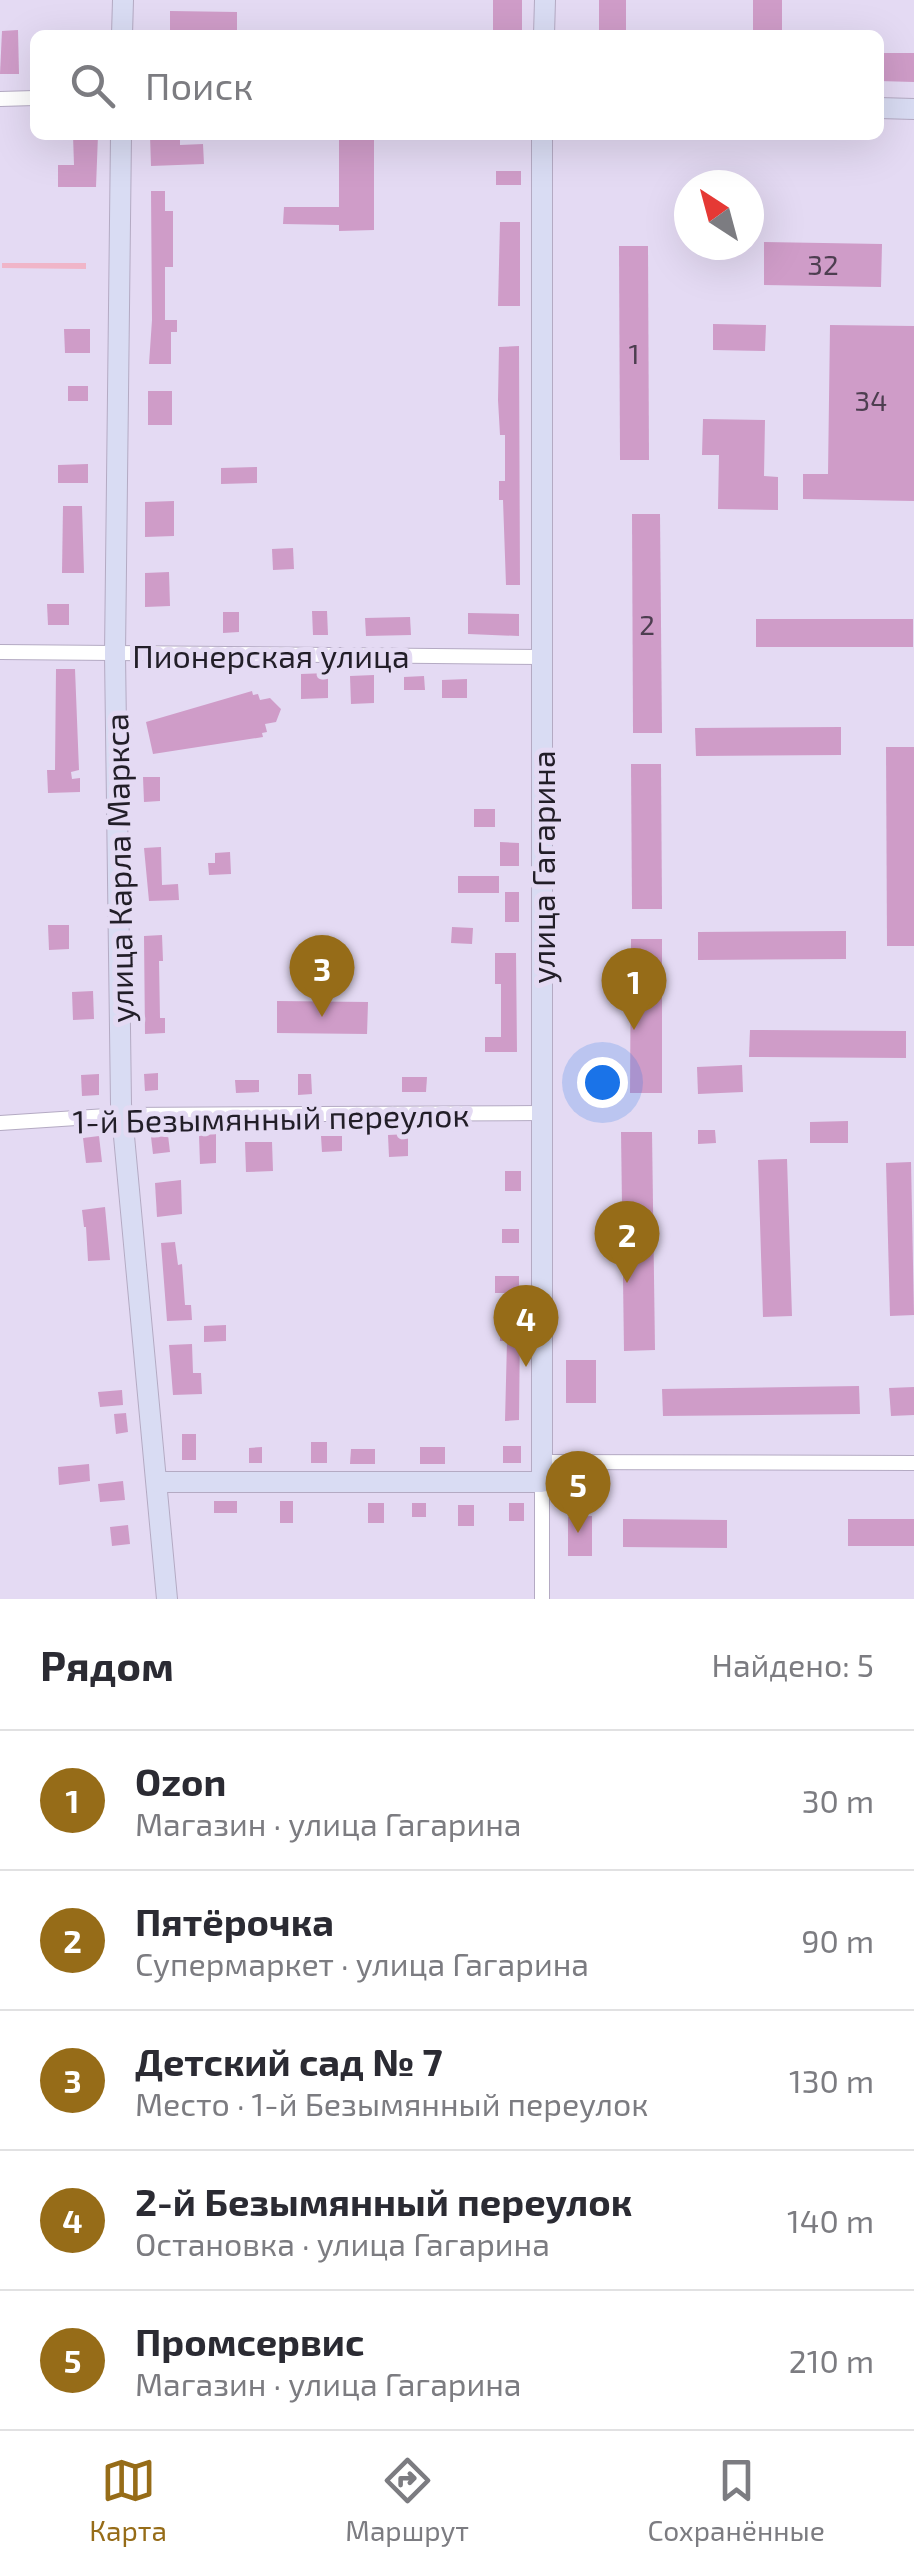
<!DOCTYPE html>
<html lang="ru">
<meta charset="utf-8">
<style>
:root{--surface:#fff;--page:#f7f7f7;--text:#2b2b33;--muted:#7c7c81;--line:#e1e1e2;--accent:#966c18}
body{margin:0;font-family:"Exo 2",sans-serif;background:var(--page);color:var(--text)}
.compass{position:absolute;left:674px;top:170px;width:90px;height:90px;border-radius:50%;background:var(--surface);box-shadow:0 10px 40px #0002;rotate:324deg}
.you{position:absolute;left:602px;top:1082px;width:35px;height:35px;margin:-25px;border:8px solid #fff;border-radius:50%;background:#1a73e8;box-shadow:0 0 0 15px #1a73e833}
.badge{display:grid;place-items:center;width:65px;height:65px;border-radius:50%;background:var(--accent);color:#fff;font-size:32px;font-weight:700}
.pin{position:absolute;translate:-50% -82px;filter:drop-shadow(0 2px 5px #0008)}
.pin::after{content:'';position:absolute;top:52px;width:35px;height:30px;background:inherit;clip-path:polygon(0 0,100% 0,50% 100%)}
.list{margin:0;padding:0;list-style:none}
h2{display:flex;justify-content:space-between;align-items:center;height:130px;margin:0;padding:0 40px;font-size:42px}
h2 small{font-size:32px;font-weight:400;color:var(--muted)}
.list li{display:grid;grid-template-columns:65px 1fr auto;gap:30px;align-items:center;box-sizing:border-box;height:140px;padding:0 40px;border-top:2px solid var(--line)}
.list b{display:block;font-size:38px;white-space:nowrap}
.list p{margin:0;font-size:32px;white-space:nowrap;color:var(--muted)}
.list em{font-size:32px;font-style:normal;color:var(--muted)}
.icon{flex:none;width:55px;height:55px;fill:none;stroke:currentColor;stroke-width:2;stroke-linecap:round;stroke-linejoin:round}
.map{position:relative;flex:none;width:914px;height:1599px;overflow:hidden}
.search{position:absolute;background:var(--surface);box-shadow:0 10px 40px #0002;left:30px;right:30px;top:30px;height:110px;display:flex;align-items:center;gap:25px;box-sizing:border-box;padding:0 35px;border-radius:15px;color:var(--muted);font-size:38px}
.sheet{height:830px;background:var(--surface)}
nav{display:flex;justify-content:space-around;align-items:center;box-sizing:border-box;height:140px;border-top:2px solid var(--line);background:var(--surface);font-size:28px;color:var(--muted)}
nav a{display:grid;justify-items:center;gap:5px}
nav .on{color:var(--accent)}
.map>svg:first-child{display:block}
</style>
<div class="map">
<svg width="914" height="1599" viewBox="0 0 914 1599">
<rect width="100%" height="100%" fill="#e4daf3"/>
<!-- green -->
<path fill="#f0b5c8" d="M2,263H86V269L2,268Z"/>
<!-- building -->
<g fill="#cf9cc8">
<rect x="493" y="0" width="29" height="35"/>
<rect x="599" y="0" width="27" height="35"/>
<rect x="753" y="0" width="29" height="35"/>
<path d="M170,11L237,12V35H170Z"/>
<path d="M18,30L19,74H0L2,31Z"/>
<path d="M879,53H914V82L879,81Z"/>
<path d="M73,135H98L96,187H58V165H74Z"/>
<path d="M150,135H180V145L203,144L204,164L151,166Z"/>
<path d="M339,135H374V230L339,231V225L283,224L284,207H339Z"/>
<rect x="496" y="171" width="25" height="14"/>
<path d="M151,191H165V211H173V267H165V320H177V332H171V364H149L152,320Z"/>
<path d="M500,222H520V306H498Z"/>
<path d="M764,242L882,244L881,287L764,285Z"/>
<path d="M619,246H648L649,460H620Z"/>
<path d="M713,324L766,325L765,351L713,350Z"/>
<path d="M830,325L914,326V501L803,499V474H828Z"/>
<path d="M64,329H90V353H65Z"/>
<path d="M519,346L520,585H506L503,500H499V481H505V435H500L498,400L499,347Z"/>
<rect x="68" y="386" width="20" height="15"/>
<rect x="148" y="391" width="24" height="34"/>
<path d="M703,419L765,420L764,476L778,477V510L718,509L719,455H702Z"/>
<path d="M88,464V483H58V465Z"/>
<path d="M257,467V483L221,484V468Z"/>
<path d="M174,501V536L145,537V502Z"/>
<path d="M63,506H82L84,573H62Z"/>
<path d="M632,514H660L662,733H633Z"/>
<path d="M293,548L294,569L273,570L272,549Z"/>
<path d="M169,572L170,606L145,607V573Z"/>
<path d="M47,604H69V625H48Z"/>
<path d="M312,611H327L328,635H313Z"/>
<path d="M223,612H239V632L223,633Z"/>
<path d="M468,613L519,614V636L468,634Z"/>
<path d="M410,617L411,635L366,636L365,618Z"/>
<rect x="756" y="619" width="157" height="28"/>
<path d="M56,669H75L79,770L71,772L72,779L80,778V792L48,793L47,770H55Z"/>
<path d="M328,673V698L301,699V674Z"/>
<path d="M374,675V703L351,704L350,676Z"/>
<path d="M424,676L425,690H404V677Z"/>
<path d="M467,679V698H442V680Z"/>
<path d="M252,691L253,695L258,694L260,700L270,698L281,709L276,722L265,724L267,732L262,733L263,737L153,754L146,722Z"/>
<path d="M841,727V755L696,756L695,728Z"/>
<path d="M886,747H914V946H887Z"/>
<path d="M631,764H661L662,909H632Z"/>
<path d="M143,777H160V801L144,802Z"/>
<rect x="474" y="809" width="21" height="18"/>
<path d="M500,842L519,843V866H500Z"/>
<path d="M161,847L162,885L178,884L179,900L149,901L144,848Z"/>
<path d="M230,852L231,874L209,875L208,863H215V853Z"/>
<rect x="458" y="876" width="41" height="17"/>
<rect x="505" y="892" width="14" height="30"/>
<path d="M48,925H69V949L49,950Z"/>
<path d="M452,927L473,928L472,944L451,943Z"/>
<path d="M846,931V959L698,960V932Z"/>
<path d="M162,935L163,961H159L160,1018H165V1033L145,1034L144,936Z"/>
<path d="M631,939H662V1093H630Z"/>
<path d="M495,953H516L517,1052H485V1037H501V984H495Z"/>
<path d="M93,991L94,1019L73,1020L72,992Z"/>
<path d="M277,1001L368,1002L367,1034L277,1033Z"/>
<path d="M750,1030L906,1031V1058L749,1057Z"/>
<path d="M742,1065L743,1092L698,1094L697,1067Z"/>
<path d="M158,1073V1090L145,1091L144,1074Z"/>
<path d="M99,1074V1095L82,1096L81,1075Z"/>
<path d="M298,1074H311L312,1094L298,1095Z"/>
<path d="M402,1077H427L426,1092H402Z"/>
<path d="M235,1080H259V1092L236,1093Z"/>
<path d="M848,1121V1143H810V1122Z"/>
<path d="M698,1130H715L716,1143L698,1144Z"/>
<path d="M621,1132H652L655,1350L624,1351Z"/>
<path d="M216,1134V1163L200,1164L199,1135Z"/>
<path d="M408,1134V1156L389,1157L388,1135Z"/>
<path d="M168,1135L170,1152L153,1154L151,1137Z"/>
<path d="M99,1136L102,1162L86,1163L83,1138Z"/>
<path d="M321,1136H342V1151L322,1152Z"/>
<path d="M245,1142H272L273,1171L246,1172Z"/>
<path d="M787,1159L792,1316L763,1317L758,1160Z"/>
<path d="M911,1162L914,1315L890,1316L886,1163Z"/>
<rect x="505" y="1171" width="16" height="20"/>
<path d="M181,1180L182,1214L157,1217L155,1183Z"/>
<path d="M105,1207L110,1260L88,1261L86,1227H84L82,1210Z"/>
<rect x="502" y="1229" width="17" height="14"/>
<path d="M175,1242L178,1265L182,1264L185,1305H191L192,1320L167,1321L161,1243Z"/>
<rect x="495" y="1276" width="24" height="17"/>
<path d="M500,1323H520L519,1420L505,1421L507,1341H500Z"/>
<path d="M226,1325V1341L204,1342V1326Z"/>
<path d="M192,1344L193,1373H201L202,1394L173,1395L169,1345Z"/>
<rect x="566" y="1360" width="30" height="43"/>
<path d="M859,1386L860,1414L663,1416L662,1389Z"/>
<path d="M914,1387V1415L891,1416L889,1388Z"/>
<path d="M122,1390L123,1405L100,1407L98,1392Z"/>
<path d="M126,1413L128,1432L116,1434L114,1414Z"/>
<rect x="182" y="1434" width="14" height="26"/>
<rect x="311" y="1442" width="16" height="21"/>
<rect x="503" y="1446" width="18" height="17"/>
<path d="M262,1447V1463H249V1448Z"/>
<rect x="420" y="1447" width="25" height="17"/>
<path d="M351,1449H375V1464H350Z"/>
<path d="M89,1464L90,1481L59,1485L58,1467Z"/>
<path d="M123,1481L125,1500L100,1502L98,1484Z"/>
<rect x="214" y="1501" width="23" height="12"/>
<rect x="280" y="1501" width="13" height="22"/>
<rect x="368" y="1503" width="16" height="20"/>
<rect x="412" y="1503" width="14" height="14"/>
<rect x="509" y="1503" width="15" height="18"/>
<rect x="458" y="1505" width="16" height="21"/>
<path d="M592,1516V1556H568V1517Z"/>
<path d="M623,1519L727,1520V1548L623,1547Z"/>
<rect x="848" y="1519" width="66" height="27"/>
<path d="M128,1525L130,1544L112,1546L110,1527Z"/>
</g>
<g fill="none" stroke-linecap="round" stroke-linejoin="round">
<defs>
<g id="street">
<path d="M0,99L35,98"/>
<path d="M0,652L542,657"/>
<path d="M0,1123L122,1115L542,1113"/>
<path d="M542,1462L914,1463"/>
<path d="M542,1599V1482"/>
</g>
<g id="secondary">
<path d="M122,35L123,0"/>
<path d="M544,35L545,0"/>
<path d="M879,108L914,109"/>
<path d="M121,135L115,654L121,1104L167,1599"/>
<path d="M158,1482H542V135"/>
</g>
</defs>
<!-- street casing -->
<use href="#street" stroke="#b4aac3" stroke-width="16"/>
<!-- secondary casing -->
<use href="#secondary" stroke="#b4aac3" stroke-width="22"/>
<!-- street -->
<use href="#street" stroke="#fff" stroke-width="14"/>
<!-- secondary -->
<use href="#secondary" stroke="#d9dcf3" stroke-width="20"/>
</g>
<g text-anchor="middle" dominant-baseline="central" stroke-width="10" stroke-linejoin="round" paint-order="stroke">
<!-- number labels -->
<g font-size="28" fill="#4d3e50">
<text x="823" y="264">32</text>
<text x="634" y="353">1</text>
<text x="871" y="400">34</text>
<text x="647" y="624">2</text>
</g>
<!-- street labels -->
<g font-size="32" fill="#221e28" stroke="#e4daf3">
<text x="271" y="655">Пионерская улица</text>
<text transform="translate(542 867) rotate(-90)">улица Гагарина</text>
<text transform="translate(118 868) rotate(-91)">улица Карла Маркса</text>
<text transform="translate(271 1117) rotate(-1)">1-й Безымянный переулок</text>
</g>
</g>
</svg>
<svg class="compass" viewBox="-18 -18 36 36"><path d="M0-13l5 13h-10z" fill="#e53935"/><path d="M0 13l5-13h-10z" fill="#7c7c81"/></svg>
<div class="you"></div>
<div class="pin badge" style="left:634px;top:1030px">1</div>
<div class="pin badge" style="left:627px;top:1283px">2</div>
<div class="pin badge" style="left:322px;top:1017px">3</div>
<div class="pin badge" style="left:526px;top:1367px">4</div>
<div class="pin badge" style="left:578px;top:1533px">5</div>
<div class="search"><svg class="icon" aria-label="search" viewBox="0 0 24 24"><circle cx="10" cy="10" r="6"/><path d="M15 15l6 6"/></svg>Поиск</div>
</div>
<section class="sheet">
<h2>Рядом<small>Найдено: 5</small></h2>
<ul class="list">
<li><span class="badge">1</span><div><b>Ozon</b><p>Магазин · улица Гагарина</p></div><em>30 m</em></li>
<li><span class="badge">2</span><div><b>Пятёрочка</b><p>Супермаркет · улица Гагарина</p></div><em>90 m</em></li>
<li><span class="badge">3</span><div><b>Детский сад № 7</b><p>Место · 1-й Безымянный переулок</p></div><em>130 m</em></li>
<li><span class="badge">4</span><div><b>2-й Безымянный переулок</b><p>Остановка · улица Гагарина</p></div><em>140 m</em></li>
<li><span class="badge">5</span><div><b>Промсервис</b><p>Магазин · улица Гагарина</p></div><em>210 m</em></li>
</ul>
</section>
<nav>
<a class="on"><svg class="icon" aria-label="map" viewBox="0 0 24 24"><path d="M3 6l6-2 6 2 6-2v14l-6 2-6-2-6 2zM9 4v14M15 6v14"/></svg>Карта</a>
<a><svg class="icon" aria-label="directions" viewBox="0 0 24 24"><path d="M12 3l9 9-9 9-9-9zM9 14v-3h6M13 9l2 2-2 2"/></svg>Маршрут</a>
<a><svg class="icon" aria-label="saved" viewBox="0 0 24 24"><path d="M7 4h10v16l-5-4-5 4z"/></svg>Сохранённые</a>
</nav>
